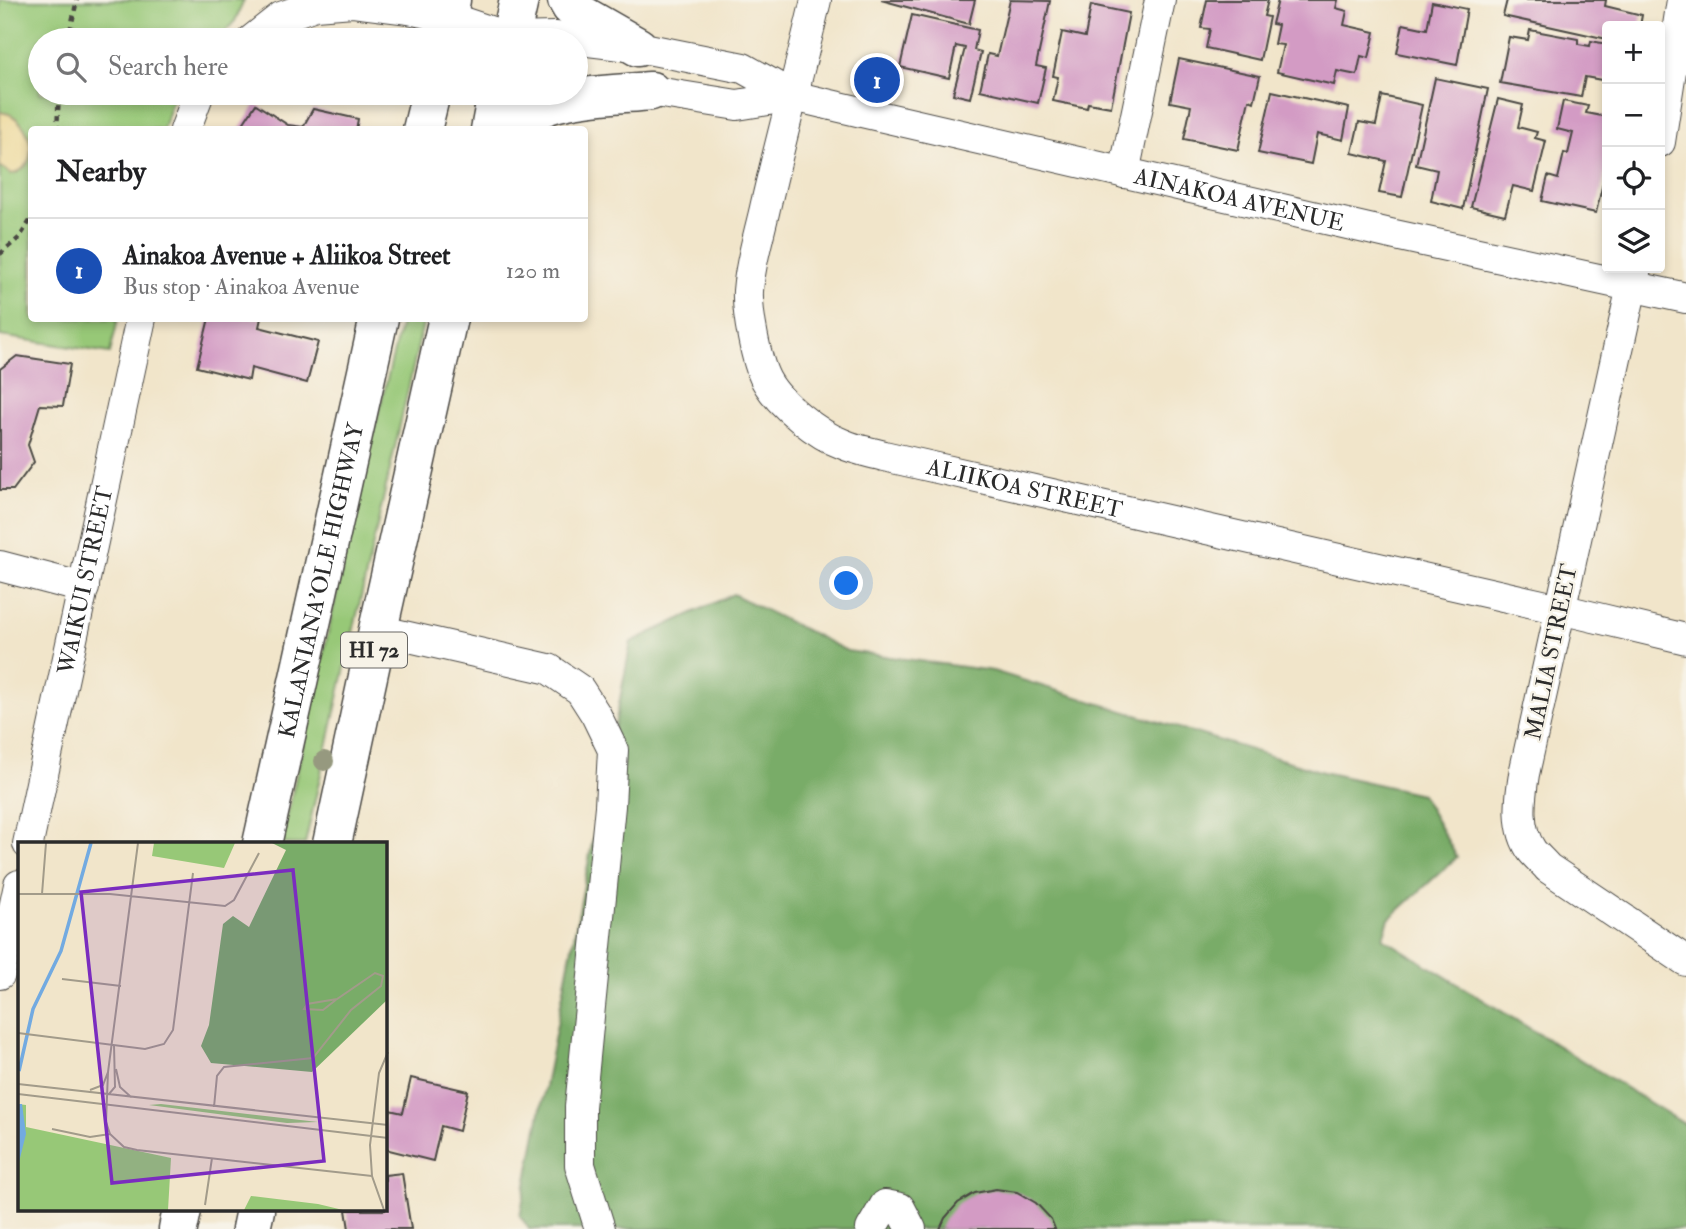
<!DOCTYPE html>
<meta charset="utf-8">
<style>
:root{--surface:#fff;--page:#f2f2f2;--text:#202124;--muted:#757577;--line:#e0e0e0;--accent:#111827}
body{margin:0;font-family:"IM FELL Double Pica",serif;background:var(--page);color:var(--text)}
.controls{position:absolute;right:21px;top:21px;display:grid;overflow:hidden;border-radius:7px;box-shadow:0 4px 10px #0003}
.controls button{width:63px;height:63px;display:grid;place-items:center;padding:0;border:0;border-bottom:2px solid var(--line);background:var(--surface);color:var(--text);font:35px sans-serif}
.you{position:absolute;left:847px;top:584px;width:24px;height:24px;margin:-18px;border:5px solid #fff;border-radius:50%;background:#1a73e8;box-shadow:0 0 0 10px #1a73e833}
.badge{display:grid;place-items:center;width:46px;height:46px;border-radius:50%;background:var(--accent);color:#fff;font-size:23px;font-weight:700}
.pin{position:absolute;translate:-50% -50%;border:4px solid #fff;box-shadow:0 2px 7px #0006}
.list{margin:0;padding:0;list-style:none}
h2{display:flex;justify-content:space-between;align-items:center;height:91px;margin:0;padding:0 28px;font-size:30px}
h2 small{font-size:23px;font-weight:400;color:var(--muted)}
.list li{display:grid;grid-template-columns:46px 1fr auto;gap:21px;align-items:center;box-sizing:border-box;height:105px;padding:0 28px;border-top:2px solid var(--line)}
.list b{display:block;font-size:26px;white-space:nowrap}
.list p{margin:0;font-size:23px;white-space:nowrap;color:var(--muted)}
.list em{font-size:23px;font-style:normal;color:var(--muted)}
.icon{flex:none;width:38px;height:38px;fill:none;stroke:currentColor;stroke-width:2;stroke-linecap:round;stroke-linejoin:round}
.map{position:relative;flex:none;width:1686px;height:1229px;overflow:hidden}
.search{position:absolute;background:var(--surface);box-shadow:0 4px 10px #0003;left:28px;top:28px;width:560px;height:77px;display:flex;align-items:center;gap:18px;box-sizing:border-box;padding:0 24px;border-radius:38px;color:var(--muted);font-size:26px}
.panel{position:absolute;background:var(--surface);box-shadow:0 4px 10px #0003;left:28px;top:126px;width:560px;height:196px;border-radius:7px}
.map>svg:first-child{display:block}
</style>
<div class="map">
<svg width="1686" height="1229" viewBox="0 0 1686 1229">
<rect width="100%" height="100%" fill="#f7f3e8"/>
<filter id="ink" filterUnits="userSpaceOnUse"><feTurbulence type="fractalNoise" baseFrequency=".0143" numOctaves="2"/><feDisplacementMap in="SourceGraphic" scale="14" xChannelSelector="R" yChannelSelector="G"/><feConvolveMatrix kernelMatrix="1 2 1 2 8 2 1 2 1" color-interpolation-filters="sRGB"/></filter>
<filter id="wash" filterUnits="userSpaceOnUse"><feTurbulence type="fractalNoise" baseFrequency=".00686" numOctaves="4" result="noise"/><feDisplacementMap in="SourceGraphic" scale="28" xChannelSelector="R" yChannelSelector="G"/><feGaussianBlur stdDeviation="1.57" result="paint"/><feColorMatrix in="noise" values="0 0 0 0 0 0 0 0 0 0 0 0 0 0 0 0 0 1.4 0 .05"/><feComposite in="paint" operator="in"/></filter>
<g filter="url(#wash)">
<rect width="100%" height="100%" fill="#f1e5ca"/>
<!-- green -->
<g fill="#97c877" stroke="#617a51" stroke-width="2">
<path d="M0,0H244L235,21L217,40H40V93H177L171,103L163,129L32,130V318L118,319L110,353L0,336Z"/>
<path d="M402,319H424L305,844H281L362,480Z"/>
</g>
<!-- forest -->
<path fill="#79ac68" stroke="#526c4a" stroke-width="2" d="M733,594L847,651L993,671L1323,772L1421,794L1457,857L1389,919L1383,938L1686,1125V1229H529L520,1216L631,642Z"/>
<!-- sand -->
<path fill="#eeda9e" stroke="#8c8264" stroke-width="2" d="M0,112C4,113 8,113 11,115C33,127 41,169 11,174L0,166Z"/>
<g id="blocks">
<!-- building -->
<g fill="#d39bc4">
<path d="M881,0H975L969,24Z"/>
<path d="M1010,0L1050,1L1036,66L1046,68L1038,103L980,90L988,54L997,56Z"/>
<path d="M1207,0H1268L1264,16L1269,17L1260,60L1206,48L1210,29L1201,28Z"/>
<path d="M1278,0H1338L1336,8L1347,11L1344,25L1375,32L1369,58L1361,56L1357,75L1337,71L1334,85L1277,72L1283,45L1274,44L1278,25L1272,24Z"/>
<path d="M1507,0H1606L1605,6L1642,15L1640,26H1607V39L1503,16Z"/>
<path d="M1432,2L1467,9L1457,65L1397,53L1403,24L1427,29Z"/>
<path d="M1091,5L1129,13L1111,107L1088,103L1087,108L1053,101L1058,77L1053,76L1062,32L1085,37Z"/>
<path d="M912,15L978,30L974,50L981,52L970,98L953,94L965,48L956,46L949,78L900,67Z"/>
<path d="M1530,30L1578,39V44L1590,46L1591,41L1607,44V81L1585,77L1581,97L1500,83L1509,37L1528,40Z"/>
<path d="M1179,59L1260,76L1254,102L1249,100L1238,150L1184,139L1191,106L1170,102Z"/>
<path d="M1435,78L1488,89L1463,209L1431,201L1437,170L1416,165Z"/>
<path d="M1272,91L1349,108L1343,140L1317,134L1311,164L1258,153Z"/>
<path d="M1382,96L1422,105L1402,197L1379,193L1386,161L1352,153L1359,122L1376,125Z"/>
<path d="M1498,99L1523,105L1518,127L1537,132L1535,138L1546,141L1534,191L1513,186L1505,215L1471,207Z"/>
<path d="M1563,101L1588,106L1586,113L1607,117V170H1606L1596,213L1542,201L1548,176L1558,179L1564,153L1568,154L1573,133L1557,129Z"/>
<path d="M256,104L288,125L303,127L313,109L358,119L356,130H239Z"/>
<path d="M209,318H261L259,327L318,342L307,383L251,368L249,380L197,367Z"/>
<path d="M17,356L70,364L63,406L40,405L28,445L34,462L13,490H0V369Z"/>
<path d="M411,1078L468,1091L459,1131L441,1126L433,1161L385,1149V1109L403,1113Z"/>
<path d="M402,1173L411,1229H349L346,1210H385V1175Z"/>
<path d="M996,1189L1017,1192L1036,1203L1051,1219L1055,1229H940L945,1218L958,1203L975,1193Z"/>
</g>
</g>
</g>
<g filter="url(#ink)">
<use href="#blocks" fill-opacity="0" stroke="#494743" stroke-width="2"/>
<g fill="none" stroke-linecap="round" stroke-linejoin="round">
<defs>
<g id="minor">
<path id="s1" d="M816,0C800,69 781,138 765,208C759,235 750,263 748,291C747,313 756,361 766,380C779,404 818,435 843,444C856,450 870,452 884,456L1560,609L1686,639"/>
<path id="s2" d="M252,40L281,17L315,5L353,2L409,9L447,17L510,38L555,37L638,47L743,68L793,96L831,105L1395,235L1686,298"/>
<path d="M631,88L737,105L793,96"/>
<path d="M185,130L199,93"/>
<path d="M1660,142L1682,0"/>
<path d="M1124,173L1160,0"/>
<path d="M1636,268L1524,774C1520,799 1516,829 1532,851C1537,857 1543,862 1548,868L1686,961"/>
<path d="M0,566L84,588"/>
<path d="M378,630L549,669L580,690L596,715L613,750L610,806L580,1107V1165L600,1229"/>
<path id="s3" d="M28,844L141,318"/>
<path d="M0,974L19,885"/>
<path d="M871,1229L885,1205L900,1208L911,1229"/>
</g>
<g id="highway">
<path d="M567,0L571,7L577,12L638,47"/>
<path d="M442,40L451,0"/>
<path d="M510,40L519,0"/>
<path d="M422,130L431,93"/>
<path d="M490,130L497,93"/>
<path d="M512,130C522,119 534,109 548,105C575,95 621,94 651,91"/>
<path id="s4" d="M262,844L379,318"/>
<path d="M332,844L378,630L448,318"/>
<path d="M178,1229L182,1210"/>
<path d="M251,1229L255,1210"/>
</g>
</defs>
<!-- minor casing -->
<use href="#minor" stroke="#494743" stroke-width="32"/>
<!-- highway casing -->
<use href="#highway" stroke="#494743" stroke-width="41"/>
<!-- path -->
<g stroke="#494743" stroke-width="4.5" stroke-dasharray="5 5" stroke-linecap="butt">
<path d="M68,40L77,0"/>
<path d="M57,130L59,93"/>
<path d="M0,254L19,238L32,218"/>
</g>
<!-- minor -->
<use href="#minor" stroke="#fff" stroke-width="30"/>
<!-- highway -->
<use href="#highway" stroke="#fff" stroke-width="38"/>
</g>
<!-- trees -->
<circle fill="#96997f" cx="324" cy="761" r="10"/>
</g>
<g text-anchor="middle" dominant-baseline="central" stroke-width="5" stroke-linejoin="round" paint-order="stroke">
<!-- shield labels -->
<rect fill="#f7f3e8" stroke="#686764" stroke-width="2" x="341" y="632.5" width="66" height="35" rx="5"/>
<g font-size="21" font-weight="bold" fill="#2b2b2b">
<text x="374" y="650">HI 72</text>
</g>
<!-- street labels -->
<g font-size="23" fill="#2b2b2b" stroke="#f7f3e8">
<text stroke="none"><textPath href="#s2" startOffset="1024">AINAKOA AVENUE</textPath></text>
<text stroke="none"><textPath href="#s1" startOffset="679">ALIIKOA STREET</textPath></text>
<text stroke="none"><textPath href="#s3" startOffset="270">WAIKUI STREET</textPath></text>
<text stroke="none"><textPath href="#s4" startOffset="270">KALANIANA’OLE HIGHWAY</textPath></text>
<text transform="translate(1551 652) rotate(-78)">MALIA STREET</text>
</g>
</g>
<!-- overview -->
<g transform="translate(18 842)">
<rect width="369" height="369" fill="#f1e5ca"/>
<path d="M136,1H217L206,26L134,14ZM0,262L8,263V285L153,316L150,368H0ZM131,263L143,262L300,280L269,281ZM233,354L300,362L325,368H226Z" fill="#97c877"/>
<path d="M254,1H369V158L294,230L193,221L183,204L191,183L205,82L215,74L231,85L268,8Z" fill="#79ac68"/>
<path d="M0,262H4L8,292L0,324Z" fill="#72aae1"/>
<path fill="none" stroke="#72aae1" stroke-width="3.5" d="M1,229L15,167L43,109L73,1"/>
<path fill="none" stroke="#a29b8a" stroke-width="2" d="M120,1L90,230L88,280L92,292L106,305L119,308L354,334M0,52H92L207,64L216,58L241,11M24,52L28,1M44,137L103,144M0,191L127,207L146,202L155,188L175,31M98,227L102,245L113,255M0,242L370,283M72,248L85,243L90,230M0,252L370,296M91,252L97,245L96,203M196,265L199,234L206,225L295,216L333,168L363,144L365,134L357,131L319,157L289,162L286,167L305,168L319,157M34,287L72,295L92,292M187,363L194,316M366,368L354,334L352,303L361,231L370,210"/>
<path fill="#7b2cbf" fill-opacity="0.15" stroke="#7b2cbf" stroke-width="3.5" d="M275,28L306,319L94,341L63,50Z"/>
<rect width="369" height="369" fill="none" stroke="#2b2b2b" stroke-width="3.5"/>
</g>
</svg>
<div class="controls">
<button>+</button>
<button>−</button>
<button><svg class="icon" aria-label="locate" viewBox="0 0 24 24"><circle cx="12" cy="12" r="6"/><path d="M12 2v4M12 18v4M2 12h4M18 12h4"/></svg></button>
<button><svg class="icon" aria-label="layers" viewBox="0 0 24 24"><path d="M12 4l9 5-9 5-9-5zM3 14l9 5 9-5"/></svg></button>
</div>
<div class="you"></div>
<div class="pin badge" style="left:877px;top:80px;background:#1a4fb4">1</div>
<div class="search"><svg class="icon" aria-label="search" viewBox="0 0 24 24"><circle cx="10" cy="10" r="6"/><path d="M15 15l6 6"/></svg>Search here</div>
<section class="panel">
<h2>Nearby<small></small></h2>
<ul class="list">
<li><span class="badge" style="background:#1a4fb4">1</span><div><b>Ainakoa Avenue + Aliikoa Street</b><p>Bus stop · Ainakoa Avenue</p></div><em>120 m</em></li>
</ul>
</section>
</div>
